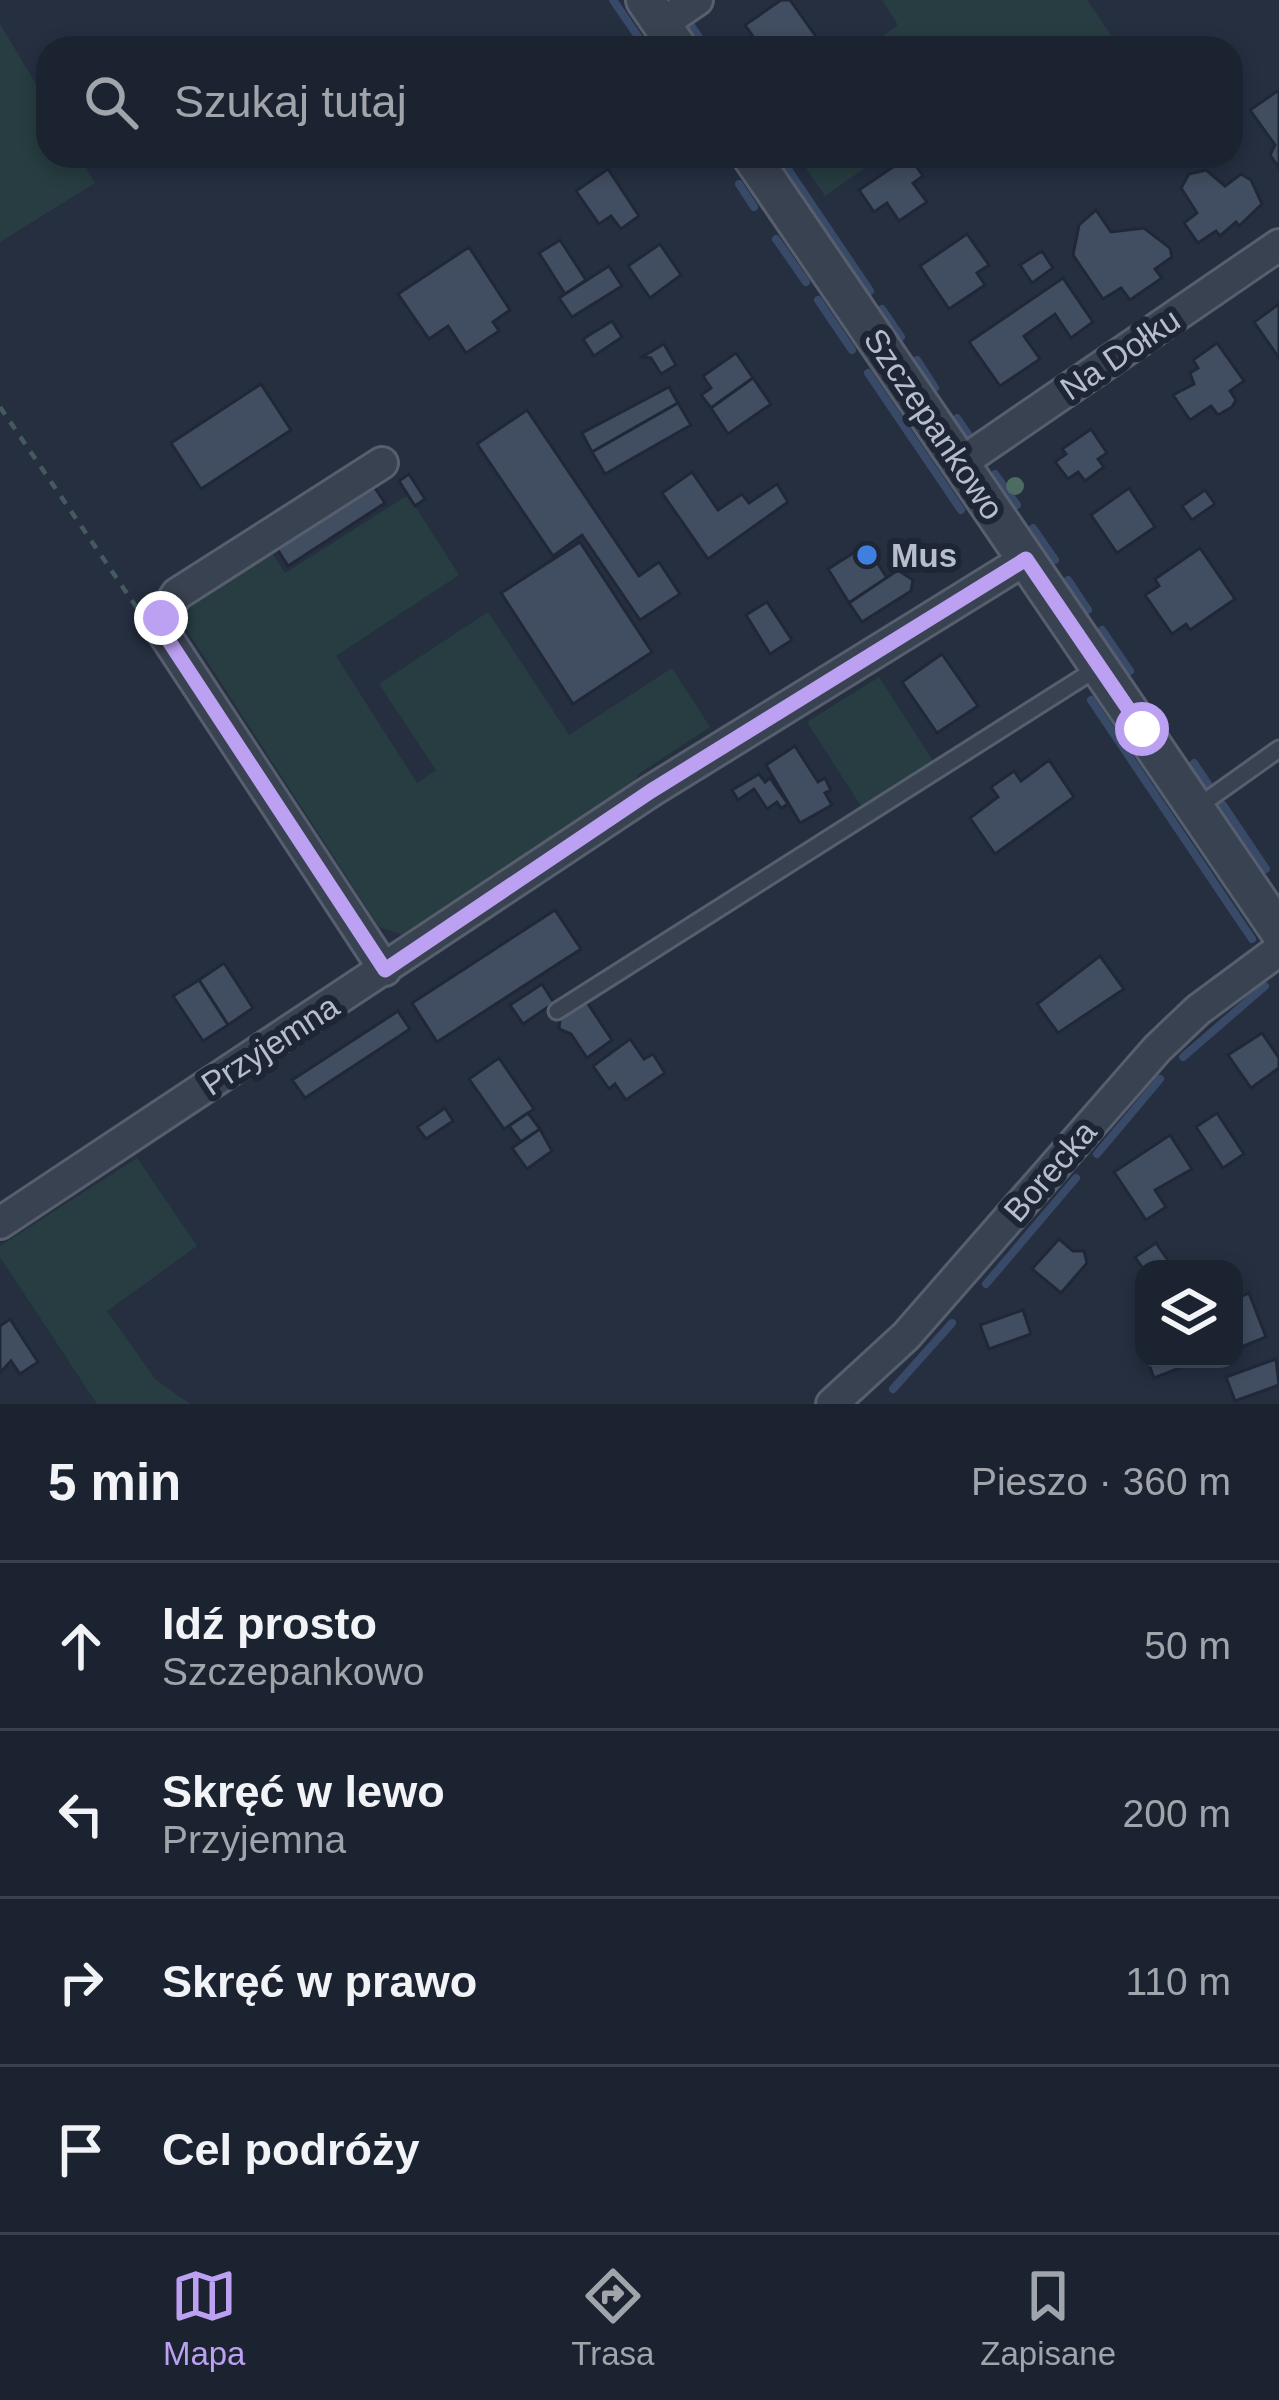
<!DOCTYPE html>
<html lang="pl">
<meta charset="utf-8">
<style>
:root{--surface:#1c2330;--page:#252b38;--text:#f1f3f6;--muted:#a0a4ab;--line:#3a404c;--accent:#bca0f2}
body{margin:0;font-family:Arial,sans-serif;background:var(--page);color:var(--text)}
.controls{position:absolute;right:36px;bottom:36px;display:grid;overflow:hidden;border-radius:24px;box-shadow:0 6px 18px #0003}
.controls button{width:108px;height:108px;display:grid;place-items:center;padding:0;border:0;border-bottom:3px solid var(--line);background:var(--surface);color:var(--text);font:60px sans-serif}
.stop{position:absolute;width:36px;height:36px;margin:-27px;border:9px solid #bca0f2;border-radius:50%;background:#fff}
.stop.end{background:#bca0f2;border-color:#fff;box-shadow:0 3px 12px #0008}
.list{margin:0;padding:0;list-style:none}
h2{display:flex;justify-content:space-between;align-items:center;height:156px;margin:0;padding:0 48px;font-size:51px}
h2 small{font-size:39px;font-weight:400;color:var(--muted)}
.list li{display:grid;grid-template-columns:78px 1fr auto;gap:36px;align-items:center;box-sizing:border-box;height:168px;padding:0 48px;border-top:3px solid var(--line)}
.list b{display:block;font-size:45px;white-space:nowrap}
.list p{margin:0;font-size:39px;white-space:nowrap;color:var(--muted)}
.list em{font-size:39px;font-style:normal;color:var(--muted)}
.icon{flex:none;width:66px;height:66px;fill:none;stroke:currentColor;stroke-width:2;stroke-linecap:round;stroke-linejoin:round}
.map{position:relative;flex:none;width:1279px;height:1404px;overflow:hidden}
.search{position:absolute;background:var(--surface);box-shadow:0 6px 18px #0003;left:36px;right:36px;top:36px;height:132px;display:flex;align-items:center;gap:30px;box-sizing:border-box;padding:0 42px;border-radius:36px;color:var(--muted);font-size:45px}
.sheet{height:828px;background:var(--surface)}
nav{display:flex;justify-content:space-around;align-items:center;box-sizing:border-box;height:168px;border-top:3px solid var(--line);background:var(--surface);font-size:33px;color:var(--muted)}
nav a{display:grid;justify-items:center;gap:6px}
nav .on{color:var(--accent)}
.map>svg:first-child{display:block}
</style>
<div class="map">
<svg width="1279" height="1404" viewBox="0 0 1279 1404">
<rect width="100%" height="100%" fill="#252f40"/>
<!-- green -->
<g fill="#273d41">
<path d="M882,0H1087L1120,48H866L898,25Z"/>
<path d="M0,24L48,104V156H79L95,183L0,242Z"/>
<path d="M798,156H882L825,196Z"/>
<path d="M408,495L459,575L336,656L417,783L436,770L379,684L488,612L569,735L672,668L710,727L640,773L622,797L403,935L379,927L183,624L195,599L270,550L285,573Z"/>
<path d="M879,677L933,761L861,806L807,722Z"/>
<path d="M137,1158L197,1246L107,1311L155,1379L190,1404H97L0,1257V1246Z"/>
</g>
<g fill="none" stroke-linecap="round" stroke-linejoin="round">
<!-- stream -->
<g stroke="#394a68" stroke-width="8">
<path d="M613,0L646,48"/>
<path d="M690,24L701,40"/>
<path d="M779,156L870,291"/>
<path d="M739,184L754,207"/>
<path d="M776,239L806,282"/>
<path d="M818,300L852,350"/>
<path d="M882,309L901,337"/>
<path d="M917,360L935,388"/>
<path d="M868,373L961,510"/>
<path d="M957,418L974,443"/>
<path d="M995,474L1017,505"/>
<path d="M1033,528L1055,560"/>
<path d="M1068,580L1088,610"/>
<path d="M1102,630L1130,671"/>
<path d="M1091,700L1252,939"/>
<path d="M1194,763L1208,784"/>
<path d="M1223,805L1266,869"/>
<path d="M1183,1057L1265,986"/>
<path d="M1097,1154L1160,1079"/>
<path d="M986,1284L1076,1178"/>
<path d="M893,1389L952,1323"/>
</g>
</g>
<!-- building -->
<g fill="#414d60" stroke="#202837" stroke-width="3">
<path d="M781,0H790L817,38L802,48L759,45L745,25Z"/>
<path d="M1279,90V168L1270,155L1275,145L1250,110Z"/>
<path d="M909,156L923,176L913,183L927,202L899,221L887,203L874,212L859,190Z"/>
<path d="M608,169L639,216L621,229L611,216L599,224L576,191Z"/>
<path d="M1206,170L1225,186L1241,174L1251,180L1262,204L1239,226L1236,222L1220,236L1216,231L1198,243L1184,223L1197,213L1181,188L1189,174Z"/>
<path d="M1096,210L1111,232L1144,228L1170,248L1172,257L1155,269L1162,278L1130,300L1121,288L1103,299L1073,255L1079,225Z"/>
<path d="M967,234L989,265L977,273L985,285L949,309L920,266Z"/>
<path d="M560,240L586,280L565,294L539,253Z"/>
<path d="M660,244L681,275L650,298L628,266Z"/>
<path d="M469,247L510,310L493,322L499,331L466,353L448,326L429,339L398,294Z"/>
<path d="M1042,251L1053,268L1032,283L1020,265Z"/>
<path d="M609,266L622,286L572,317L559,298Z"/>
<path d="M1063,278L1093,322L1071,338L1055,314L1024,336L1040,359L1000,386L969,342Z"/>
<path d="M1279,304V358L1254,322Z"/>
<path d="M612,321L622,337L594,356L583,339Z"/>
<path d="M1217,343L1244,381L1230,391L1236,400L1232,407L1218,415L1211,406L1190,420L1173,395L1194,384L1190,373L1198,368L1193,360Z"/>
<path d="M664,344L676,365L661,374L651,358L642,357Z"/>
<path d="M736,353L753,378L711,408L701,395L711,388L703,376Z"/>
<path d="M753,378L771,404L728,434L711,408Z"/>
<path d="M261,384L291,430L201,489L171,443Z"/>
<path d="M669,387L678,403L592,452L582,433Z"/>
<path d="M678,403L691,425L605,474L592,452Z"/>
<path d="M527,410L639,576L659,562L680,594L640,620L582,535L553,556L477,444Z"/>
<path d="M1091,429L1107,453L1098,459L1104,467L1085,481L1078,472L1068,479L1055,462L1066,454L1062,449Z"/>
<path d="M692,472L718,510L742,494L749,503L777,484L788,502L708,559L662,493Z"/>
<path d="M409,474L425,499L415,506L399,481Z"/>
<path d="M371,482L385,503L288,566L274,544Z"/>
<path d="M1129,488L1155,527L1117,553L1091,515Z"/>
<path d="M1205,490L1215,504L1192,520L1182,506Z"/>
<path d="M580,542L652,652L573,704L501,593Z"/>
<path d="M866,545L887,578L849,603L828,569Z"/>
<path d="M1200,548L1235,599L1190,630L1186,624L1172,634L1145,595L1159,586L1155,579Z"/>
<path d="M898,570L913,580L911,591L862,622L849,603Z"/>
<path d="M767,602L792,640L770,654L746,615Z"/>
<path d="M942,654L978,706L937,733L902,682Z"/>
<path d="M795,746L818,782L825,778L831,790L825,793L832,805L800,823L766,765Z"/>
<path d="M1049,760L1074,797L995,854L970,818L998,797L991,787L1014,771L1021,781Z"/>
<path d="M759,774L765,782L770,778L788,804L781,808L777,802L767,809L754,789L738,800L732,790Z"/>
<path d="M555,910L581,949L437,1042L412,1003Z"/>
<path d="M1100,956L1124,989L1058,1033L1037,1004Z"/>
<path d="M224,963L253,1008L228,1025L199,980Z"/>
<path d="M199,980L228,1025L203,1041L173,996Z"/>
<path d="M542,984L554,1003L523,1024L510,1005Z"/>
<path d="M586,1001L612,1040L587,1058L571,1034L559,1029L560,1018Z"/>
<path d="M398,1011L410,1029L305,1098L292,1080Z"/>
<path d="M1262,1033L1279,1058V1068L1251,1088L1228,1055Z"/>
<path d="M630,1039L644,1059L653,1054L665,1073L626,1100L615,1084L609,1089L593,1066Z"/>
<path d="M499,1058L534,1109L504,1129L469,1079Z"/>
<path d="M445,1108L453,1121L426,1139L417,1127Z"/>
<path d="M528,1113L540,1129L521,1142L509,1126Z"/>
<path d="M1217,1113L1244,1154L1223,1168L1196,1127Z"/>
<path d="M540,1129L552,1151L527,1169L512,1148Z"/>
<path d="M1170,1135L1192,1169L1155,1190L1166,1207L1146,1220L1114,1172Z"/>
<path d="M1059,1239L1073,1251H1084L1087,1263L1061,1293L1032,1269Z"/>
<path d="M1156,1243L1174,1269L1144,1270L1135,1257Z"/>
<path d="M1249,1293L1266,1337L1234,1350V1299Z"/>
<path d="M1023,1310L1031,1334L989,1349L980,1325Z"/>
<path d="M10,1319L38,1362L20,1374L11,1361L0,1373V1326Z"/>
<path d="M1147,1359H1182L1185,1366L1154,1378Z"/>
<path d="M1276,1359L1279,1385L1235,1401L1226,1377Z"/>
</g>
<g fill="none" stroke-linecap="round" stroke-linejoin="round">
<defs>
<g id="service">
<path d="M1196,808L1279,749"/>
<path d="M557,1011L1099,667"/>
</g>
<g id="minor">
<path d="M662,24L697,0"/>
<path d="M382,463L177,594L161,618L163,632L385,970"/>
<path d="M961,463L1279,245"/>
<path d="M0,1223L651,791L1026,559"/>
<path d="M832,1404L906,1336L1157,1049L1198,1010L1279,950"/>
</g>
<g id="tertiary">
<path d="M645,0L678,48"/>
<path d="M751,156L1279,931"/>
</g>
</defs>
<!-- service casing -->
<use href="#service" stroke="#575f6e" stroke-width="21"/>
<!-- minor casing -->
<use href="#minor" stroke="#575f6e" stroke-width="36"/>
<!-- tertiary casing -->
<use href="#tertiary" stroke="#575f6e" stroke-width="42"/>
<!-- path -->
<path stroke="#455a5e" stroke-width="4.5" stroke-dasharray="9 9" stroke-linecap="butt" d="M0,407L137,608"/>
<!-- service -->
<use href="#service" stroke="#394250" stroke-width="15"/>
<!-- minor -->
<use href="#minor" stroke="#394250" stroke-width="30"/>
<!-- tertiary -->
<use href="#tertiary" stroke="#394250" stroke-width="36"/>
</g>
<!-- trees -->
<circle fill="#4d6b60" cx="1015" cy="486" r="9"/>
<g fill="none" stroke-linecap="round" stroke-linejoin="round">
<!-- route -->
<path stroke="#bca0f2" stroke-width="15" d="M161,618L163,632L385,970L651,791L1026,559L1142,729"/>
</g>
<!-- markers -->
<circle fill="#3f7fe0" stroke="#1e2635" stroke-width="4.5" cx="867" cy="555" r="12"/>
<g text-anchor="middle" dominant-baseline="central" stroke-width="12" stroke-linejoin="round" paint-order="stroke">
<!-- street labels -->
<g font-size="33" fill="#b6bdcb" stroke="#1e2635">
<text transform="translate(1120 354) rotate(-34)">Na Dołku</text>
<text transform="translate(934 424) rotate(56)">Szczepankowo</text>
<text transform="translate(270 1045) rotate(-33)">Przyjemna</text>
<text transform="translate(1050 1171) rotate(-49)">Borecka</text>
</g>
<!-- poi labels -->
<g font-size="33" font-weight="bold" fill="#b6bdcb" stroke="#1e2635" text-anchor="start">
<text x="891" y="555">Mus</text>
</g>
</g>
</svg>
<div class="controls">
<button><svg class="icon" aria-label="layers" viewBox="0 0 24 24"><path d="M12 4l9 5-9 5-9-5zM3 14l9 5 9-5"/></svg></button>
</div>
<div class="stop" style="left:1142px;top:729px"></div>
<div class="stop end" style="left:161px;top:618px"></div>
<div class="search"><svg class="icon" aria-label="search" viewBox="0 0 24 24"><circle cx="10" cy="10" r="6"/><path d="M15 15l6 6"/></svg>Szukaj tutaj</div>
</div>
<section class="sheet">
<h2>5 min<small>Pieszo · 360 m</small></h2>
<ul class="list">
<li><svg class="icon" aria-label="ahead" viewBox="0 0 24 24"><path d="M12 20V5M6 11l6-6 6 6"/></svg><div><b>Idź prosto</b><p>Szczepankowo</p></div><em>50 m</em></li>
<li><svg class="icon" aria-label="left" viewBox="0 0 24 24"><path d="M17 20v-9H6M10 6l-5 5 5 5"/></svg><div><b>Skręć w lewo</b><p>Przyjemna</p></div><em>200 m</em></li>
<li><svg class="icon" aria-label="right" viewBox="0 0 24 24"><path d="M7 20v-9h11M14 6l5 5-5 5"/></svg><div><b>Skręć w prawo</b></div><em>110 m</em></li>
<li><svg class="icon" aria-label="arrive" viewBox="0 0 24 24"><path d="M6 21V4h12l-3 4 3 4H6"/></svg><div><b>Cel podróży</b></div></li>
</ul>
</section>
<nav>
<a class="on"><svg class="icon" aria-label="map" viewBox="0 0 24 24"><path d="M3 6l6-2 6 2 6-2v14l-6 2-6-2-6 2zM9 4v14M15 6v14"/></svg>Mapa</a>
<a><svg class="icon" aria-label="directions" viewBox="0 0 24 24"><path d="M12 3l9 9-9 9-9-9zM9 14v-3h6M13 9l2 2-2 2"/></svg>Trasa</a>
<a><svg class="icon" aria-label="saved" viewBox="0 0 24 24"><path d="M7 4h10v16l-5-4-5 4z"/></svg>Zapisane</a>
</nav>
